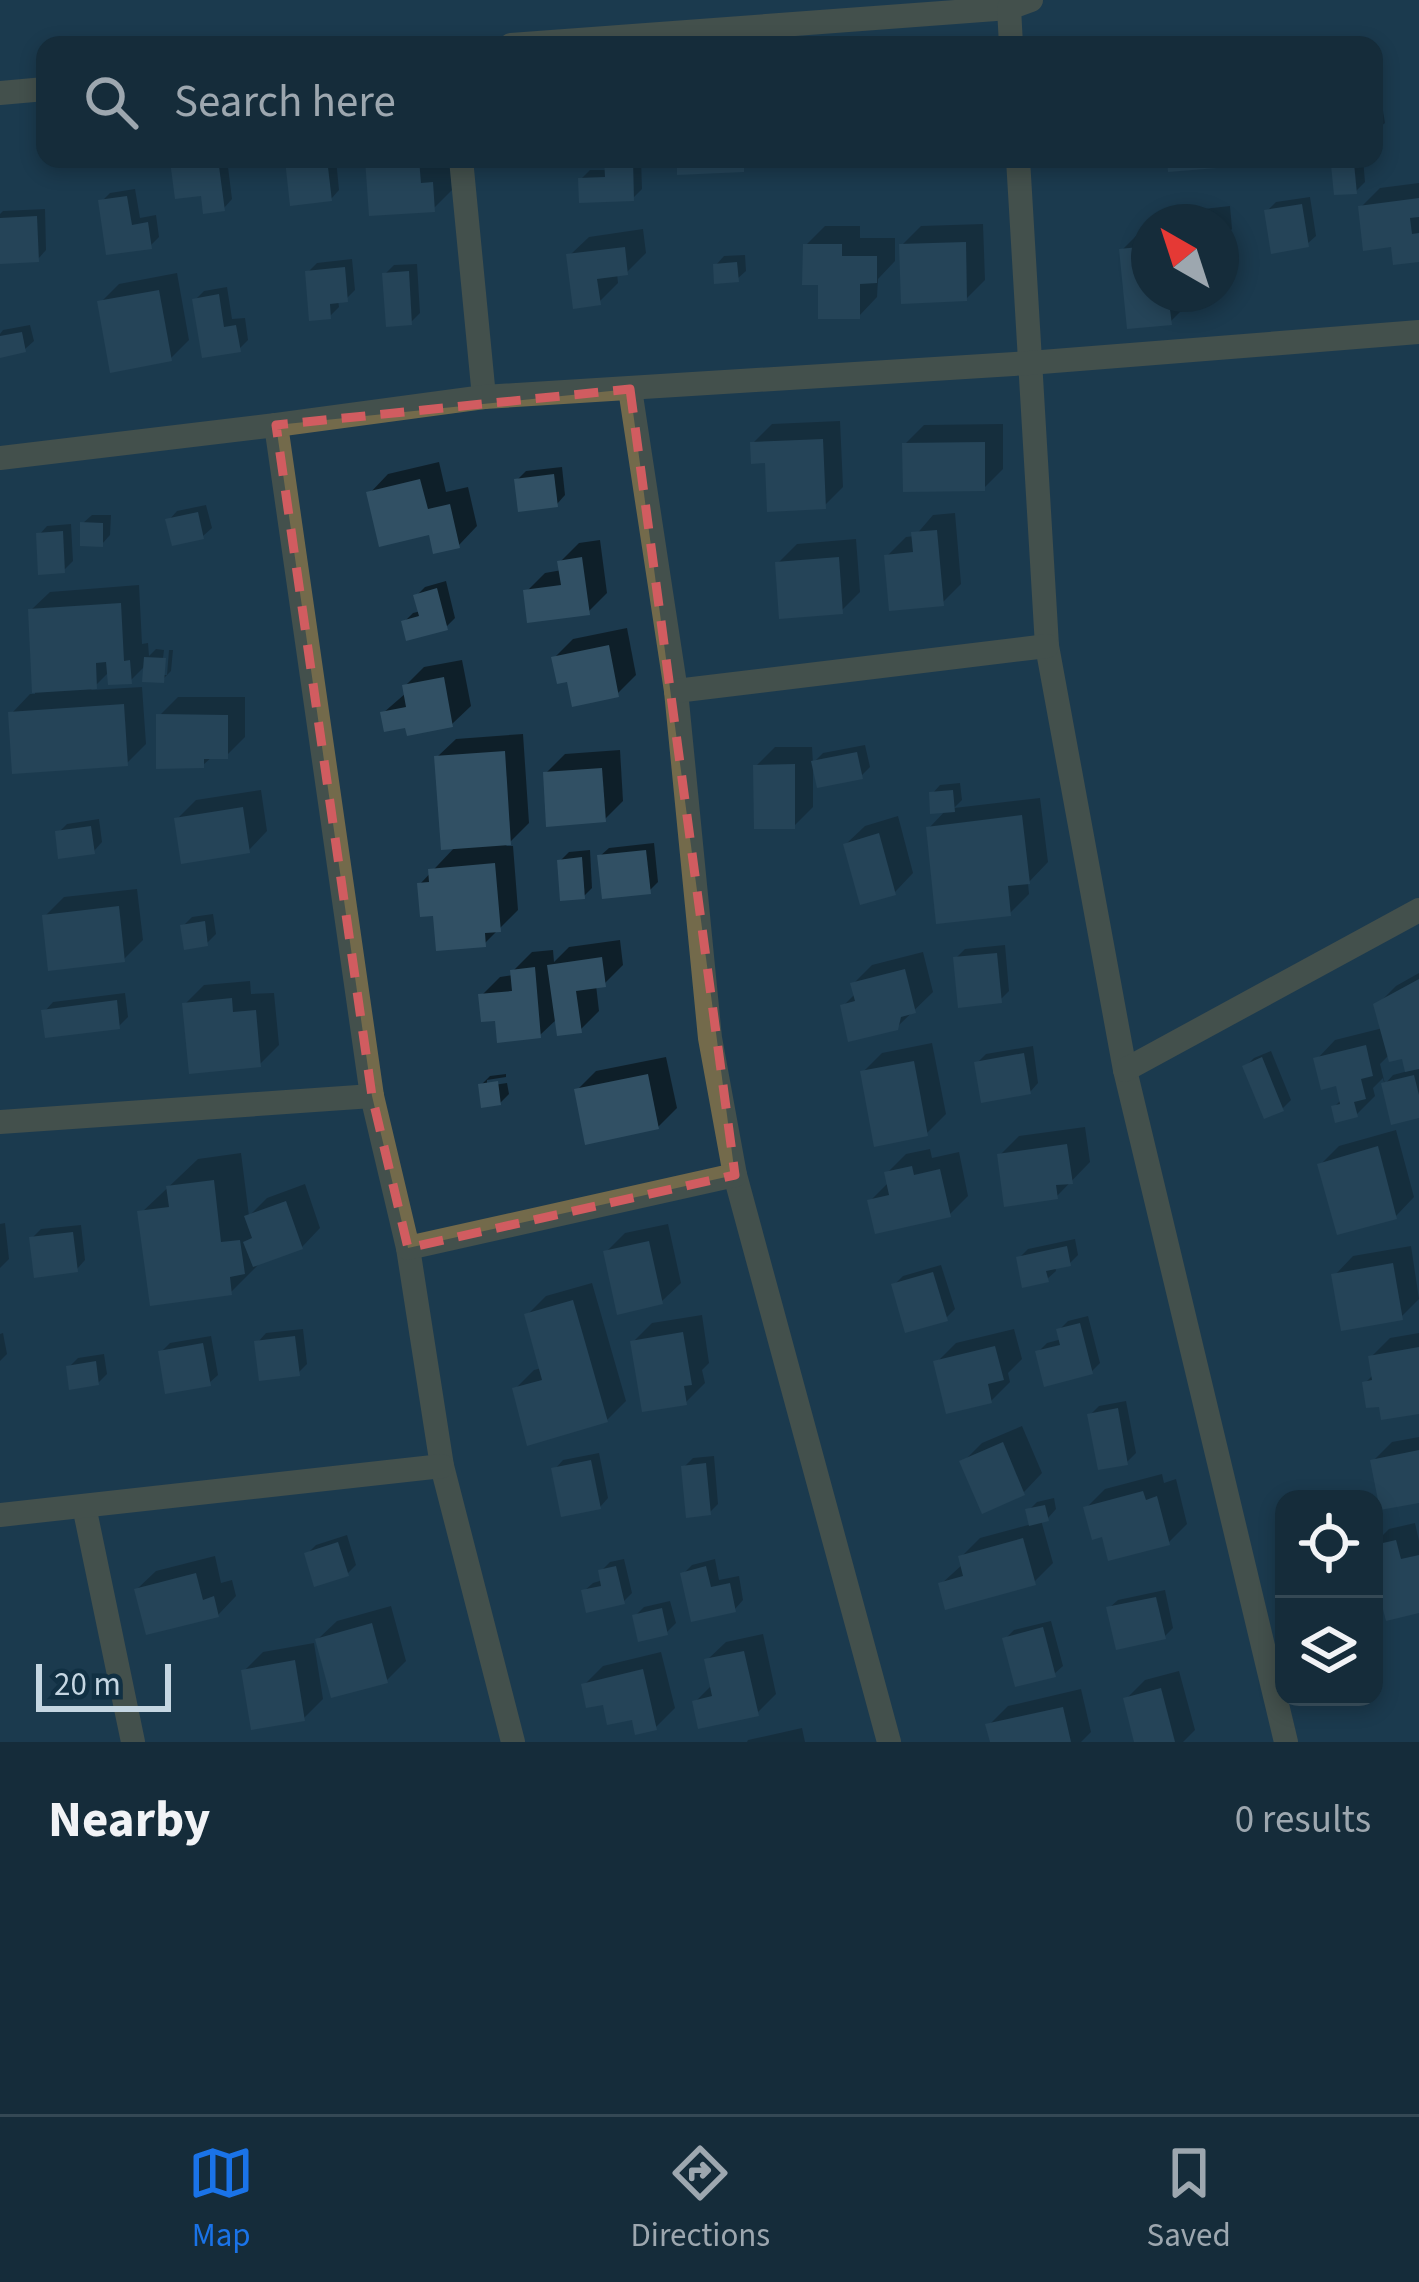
<!DOCTYPE html>
<style>
:root{--surface:#152c3a;--page:#223845;--text:#f1f3f6;--muted:#9da7af;--line:#344854;--accent:#1a73e8}
body{margin:0;font-family:"Source Sans 3",sans-serif;background:var(--page);color:var(--text)}
.controls{position:absolute;right:36px;bottom:36px;display:grid;overflow:hidden;border-radius:24px;box-shadow:0 6px 18px #0003}
.controls button{width:108px;height:108px;display:grid;place-items:center;padding:0;border:0;border-bottom:3px solid var(--line);background:var(--surface);color:var(--text);font:60px sans-serif}
.compass{position:absolute;left:1131px;top:204px;width:108px;height:108px;border-radius:50%;background:var(--surface);box-shadow:0 6px 18px #0003;rotate:321deg}
.scale{position:absolute;left:36px;bottom:30px;width:135px;box-sizing:border-box;padding-left:12px;border:6px solid #c5d6e2;border-top:0;font-size:33px;line-height:42px;white-space:nowrap;color:#c5d6e2;-webkit-text-stroke:9px #113043;paint-order:stroke}
.list{margin:0;padding:0;list-style:none}
h2{display:flex;justify-content:space-between;align-items:center;height:156px;margin:0;padding:0 48px;font-size:51px}
h2 small{font-size:39px;font-weight:400;color:var(--muted)}
.icon{flex:none;width:66px;height:66px;fill:none;stroke:currentColor;stroke-width:2;stroke-linecap:round;stroke-linejoin:round}
.map{position:relative;flex:none;width:1419px;height:1742px;overflow:hidden}
.search{position:absolute;background:var(--surface);box-shadow:0 6px 18px #0003;left:36px;right:36px;top:36px;height:132px;display:flex;align-items:center;gap:30px;box-sizing:border-box;padding:0 42px;border-radius:24px;color:var(--muted);font-size:45px}
.sheet{height:372px;background:var(--surface)}
nav{display:flex;justify-content:space-around;align-items:center;box-sizing:border-box;height:168px;border-top:3px solid var(--line);background:var(--surface);font-size:33px;color:var(--muted)}
nav a{display:grid;justify-items:center;gap:6px}
nav .on{color:var(--accent)}
.map>svg:first-child{display:block}
</style>
<div class="map">
<svg width="1419" height="1742" viewBox="0 0 1419 1742">
<rect width="100%" height="100%" fill="#1c3a4e"/>
<!-- shadow -->
<g fill="#0007" fill-rule="evenodd">
<path d="M1382,105L1385,123L1374,132V106Z"/>
<path d="M177,159H227L232,199L224,208L173,162Z"/>
<path d="M291,159H336L339,190L331,199L289,161Z"/>
<path d="M368,159H438V166L450,165L452,190L433,209Z"/>
<path d="M609,159H641L642,189L633,198L581,179L590,170H608Z"/>
<path d="M1342,159H1363L1365,182L1356,191L1334,166Z"/>
<path d="M1419,183V259L1393,243L1361,207L1380,188Z"/>
<path d="M135,189L140,218L156,215L159,237L150,246L101,202L110,193Z"/>
<path d="M1310,197L1316,236L1307,244L1267,211L1276,202Z"/>
<path d="M1230,206L1232,229L1221,240V222H1174L1186,211Z"/>
<path d="M45,209L46,250L38,259L0,261V214L3,211Z"/>
<path d="M983,224L985,280L966,299L902,245L921,226Z"/>
<path d="M825,226H860V238H895V261L878,279L877,297L859,316L821,282L806,245Z"/>
<path d="M643,229L646,253L627,272L617,273L618,283L599,302L570,255L589,237Z"/>
<path d="M1141,231H1149V294H1188L1189,303L1170,322L1130,326L1122,250Z"/>
<path d="M745,255L746,271L737,279L716,265L724,256Z"/>
<path d="M352,259L355,290L346,299L338,300L339,307L330,316L308,272L317,263Z"/>
<path d="M417,264L420,313L411,322L385,274L394,265Z"/>
<path d="M177,273L189,340L170,359L101,302L119,284Z"/>
<path d="M227,287L232,319L245,318L248,340L239,349L195,300L204,291Z"/>
<path d="M30,325L34,341L25,349L0,355V334L3,330Z"/>
<path d="M840,421L843,487L824,506L768,460L753,443L772,424Z"/>
<path d="M1003,424V469L984,488L905,444L924,425Z"/>
<path d="M439,462L446,492L468,487L477,526L459,545L431,532L370,493L388,474Z"/>
<path d="M562,467L565,495L557,504L517,480L526,471Z"/>
<path d="M206,505L212,528L203,536L169,520L177,511Z"/>
<path d="M955,513L961,584L942,603L887,556L906,537L915,536L933,515Z"/>
<path d="M92,515H111L110,535L102,544L83,523Z"/>
<path d="M71,524L73,561L64,570L39,535L47,526Z"/>
<path d="M856,539L860,592L841,611L778,563L797,544Z"/>
<path d="M600,540L607,593L588,612L526,592L545,573L562,570L560,562L579,543Z"/>
<path d="M446,581L455,618L446,627L404,622L413,613L421,611L416,596L425,587Z"/>
<path d="M139,585L142,644L148,643L149,656L156,649L164,650L161,675H167L169,650H173L171,671L162,680L146,665L130,681L110,671L91,690L142,687L146,744L127,763L12,713L30,694H35L31,610L50,592Z"/>
<path d="M627,628L636,675L617,694L569,678L554,658L573,639Z"/>
<path d="M462,660L471,706L452,724H407L383,713L406,693L405,686L424,667Z"/>
<path d="M178,697H245V737L226,756H213L203,765L159,716Z"/>
<path d="M523,734L529,823L506,846H513L518,910L484,944L436,913L420,884L456,846L437,757L456,739Z"/>
<path d="M865,745L870,767L861,776L813,770V807L794,826L756,766L775,747H812L813,763L823,753Z"/>
<path d="M620,750L623,801L604,820L546,773L565,754Z"/>
<path d="M960,783L962,800L954,808L1040,798L1048,862L1028,883L1029,894L1010,913L929,828L947,809L932,794L940,785Z"/>
<path d="M261,790L267,831L249,850L177,819L196,800Z"/>
<path d="M898,816L913,873L895,892L846,844L865,826Z"/>
<path d="M99,819L102,842L94,851L58,833L67,824Z"/>
<path d="M654,843L658,882L649,891L600,856L609,848Z"/>
<path d="M590,850L592,888L584,896L560,861L569,852Z"/>
<path d="M137,889L143,940L124,959L45,916L64,897Z"/>
<path d="M213,914L216,934L207,943L183,926L192,917Z"/>
<path d="M620,940L623,965L604,984L596,985L599,1011L580,1030L558,1018L540,1035L498,1017L481,996L500,977L514,975L513,971L532,952L553,950L554,962L569,947Z"/>
<path d="M1005,945L1009,991L1000,1000L956,958L965,949Z"/>
<path d="M923,952L933,992L897,1027L843,1006L856,993L853,984L872,965Z"/>
<path d="M1419,973V1115L1393,1121L1383,1078L1373,1088L1375,1096L1356,1115L1334,1107L1342,1099L1338,1083L1317,1059L1335,1040L1383,1028L1377,1005L1396,986ZM1390,1054L1405,1055L1408,1071L1393,1075L1385,1084L1380,1064Z"/>
<path d="M250,981L251,994L274,993L279,1045L260,1064L185,1004L204,985Z"/>
<path d="M125,993L128,1017L119,1026L45,1011L53,1002Z"/>
<path d="M932,1043L946,1114L927,1133L863,1072L882,1053Z"/>
<path d="M1033,1046L1038,1083L1030,1092L977,1063L986,1054Z"/>
<path d="M1271,1051L1291,1100L1282,1109L1246,1066L1254,1058Z"/>
<path d="M666,1057L677,1108L658,1127L577,1090L596,1071Z"/>
<path d="M506,1074V1077L487,1080V1086L507,1083L509,1094L500,1103L481,1085L490,1076Z"/>
<path d="M1085,1127L1090,1162L1057,1196L1000,1155L1019,1136Z"/>
<path d="M1396,1130L1414,1197L1396,1216L1321,1164L1339,1146Z"/>
<path d="M930,1149L932,1158L959,1152L968,1196L950,1214L870,1201L889,1182L887,1173L906,1154Z"/>
<path d="M241,1153L249,1216L267,1198L305,1184L320,1228L302,1247L259,1264L231,1292L141,1213L198,1159Z"/>
<path d="M5,1223L9,1259L0,1268V1224Z"/>
<path d="M668,1224L681,1283L662,1301L606,1252L625,1233Z"/>
<path d="M81,1225L85,1260L77,1269L32,1238L41,1229Z"/>
<path d="M1075,1239L1078,1255L1070,1263L1055,1266L1056,1271L1047,1279L1019,1258L1028,1249Z"/>
<path d="M1411,1246L1419,1299L1401,1317L1335,1275L1353,1256Z"/>
<path d="M941,1265L955,1309L946,1318L894,1285L903,1276Z"/>
<path d="M592,1283L626,1401L607,1420L515,1389L534,1370L542,1368L527,1315L546,1296Z"/>
<path d="M702,1315L709,1363L702,1370L705,1383L686,1402L633,1342L652,1323Z"/>
<path d="M1088,1316L1100,1363L1091,1372L1038,1352L1047,1343L1062,1339L1059,1330L1068,1321Z"/>
<path d="M303,1329L307,1364L298,1373L258,1342L266,1333Z"/>
<path d="M1014,1329L1022,1359L1008,1373L1010,1382L991,1401L937,1362L956,1343Z"/>
<path d="M3,1333L7,1354L0,1361V1334Z"/>
<path d="M1419,1333V1411L1381,1403L1365,1383L1374,1374L1371,1357L1390,1338Z"/>
<path d="M211,1336L218,1375L209,1383L161,1352L170,1343Z"/>
<path d="M104,1354L107,1374L98,1383L69,1367L78,1358Z"/>
<path d="M1126,1401L1136,1453L1127,1462L1090,1415L1099,1406Z"/>
<path d="M1022,1426L1042,1473L1024,1492L963,1462L982,1443Z"/>
<path d="M1419,1437V1500L1373,1461L1392,1442Z"/>
<path d="M599,1453L608,1498L600,1507L555,1469L563,1460Z"/>
<path d="M714,1456L718,1504L710,1512L684,1467L693,1458Z"/>
<path d="M1162,1474L1164,1483L1176,1479L1187,1524L1168,1543L1104,1533L1086,1508L1105,1489Z"/>
<path d="M1054,1498L1056,1509L1048,1518L1041,1520L1053,1563L1034,1582L941,1584L963,1564L961,1557L980,1538L1032,1524L1029,1510L1037,1502Z"/>
<path d="M1415,1523L1419,1541V1610L1374,1562V1544L1389,1529Z"/>
<path d="M347,1535L356,1565L347,1574L307,1554L316,1545Z"/>
<path d="M215,1556L221,1583L232,1580L236,1596L218,1615L137,1589L156,1571Z"/>
<path d="M624,1559L632,1593L623,1602L584,1591L593,1583L603,1580L601,1571L610,1562Z"/>
<path d="M715,1559L719,1580L739,1576L743,1600L735,1609L683,1574L692,1565Z"/>
<path d="M1165,1590L1173,1628L1165,1636L1109,1608L1118,1600Z"/>
<path d="M670,1601L676,1623L667,1632L635,1616L644,1607Z"/>
<path d="M391,1606L406,1661L387,1680L318,1639L337,1621Z"/>
<path d="M1051,1621L1063,1666L1054,1674L1005,1639L1014,1630Z"/>
<path d="M763,1634L776,1694L757,1713L695,1702L712,1685L707,1660L726,1642Z"/>
<path d="M314,1643L323,1699L304,1718L244,1671L263,1652Z"/>
<path d="M661,1652L675,1708L656,1727L605,1702L584,1685L603,1666Z"/>
<path d="M1179,1671L1195,1730L1183,1742H1138L1126,1699L1145,1680Z"/>
<path d="M1081,1689L1091,1732L1081,1742H993L989,1725L1008,1706Z"/>
<path d="M802,1728L805,1742H747L748,1740Z"/>
</g>
<!-- building -->
<g fill="#315064">
<path d="M186,159H218L225,211L203,214L201,196L175,199L170,161Z"/>
<path d="M327,159L332,201L290,206L285,160Z"/>
<path d="M365,159H419L421,183L433,182L435,212L369,216Z"/>
<path d="M604,159H633L634,201L579,203L578,178L605,177Z"/>
<path d="M677,159H744V172L677,175Z"/>
<path d="M919,159H964L965,165L919,166Z"/>
<path d="M1167,159H1216L1217,168L1168,172Z"/>
<path d="M1354,163L1357,194L1334,195L1331,165Z"/>
<path d="M127,196L132,225L148,222L152,249L106,255L98,200Z"/>
<path d="M1419,198V217L1410,218L1412,234L1419,233V262L1393,265L1391,247L1363,251L1358,206Z"/>
<path d="M1302,204L1309,247L1271,254L1264,210Z"/>
<path d="M37,216L39,262L0,264V218Z"/>
<path d="M966,242L967,301L901,304L899,244Z"/>
<path d="M803,244H842V256H877V283L860,284V319H818V285H802Z"/>
<path d="M1149,246V294H1168L1172,325L1127,329L1119,249Z"/>
<path d="M625,247L628,275L597,279L601,305L573,309L566,254Z"/>
<path d="M737,262L739,282L714,284L713,264Z"/>
<path d="M345,267L348,302L330,304L331,319L309,321L305,271Z"/>
<path d="M409,271L412,325L386,327L382,273Z"/>
<path d="M159,290L172,361L110,373L97,301Z"/>
<path d="M219,294L224,327L236,325L241,352L202,358L192,299Z"/>
<path d="M22,332L26,352L0,358V336Z"/>
<path d="M823,439L826,509L767,512L765,463L751,464L750,442Z"/>
<path d="M985,442V491L903,492L902,443Z"/>
<path d="M554,474L558,507L518,512L514,479Z"/>
<path d="M420,479L428,509L450,504L460,548L433,554L429,535L379,547L366,492Z"/>
<path d="M198,512L204,539L172,546L165,519Z"/>
<path d="M80,522L103,523V547L80,546Z"/>
<path d="M937,530L944,606L889,611L884,555L913,552L911,532Z"/>
<path d="M63,531L65,573L38,575L36,533Z"/>
<path d="M582,557L590,615L527,623L523,590L561,585L557,561Z"/>
<path d="M839,557L843,614L779,619L775,562Z"/>
<path d="M437,588L448,630L406,641L401,621L419,616L413,595Z"/>
<path d="M121,603L124,661L130,660L132,684L108,685L106,662L96,663L97,689L32,693L28,609Z"/>
<path d="M609,645L619,697L572,707L567,682L557,684L551,657Z"/>
<path d="M144,657L166,658L164,683L142,682Z"/>
<path d="M444,677L453,727L407,736L405,728L384,732L380,712L406,707L402,685Z"/>
<path d="M124,704L128,766L12,774L8,712Z"/>
<path d="M156,714L228,715V759H204V768L156,769Z"/>
<path d="M505,751L511,845L441,850L434,756Z"/>
<path d="M857,752L863,779L817,788L811,761Z"/>
<path d="M795,764V829H754L753,765Z"/>
<path d="M602,768L606,822L546,827L543,772Z"/>
<path d="M953,790L955,812L930,814L929,792Z"/>
<path d="M243,807L250,853L181,864L174,818Z"/>
<path d="M1022,815L1030,884L1008,886L1011,916L936,924L926,827Z"/>
<path d="M91,826L95,854L58,859L55,831Z"/>
<path d="M879,833L896,895L860,905L843,844Z"/>
<path d="M646,850L651,894L602,899L597,855Z"/>
<path d="M582,857L585,899L560,901L557,860Z"/>
<path d="M495,863L501,932L485,933L486,947L436,951L433,916L420,917L417,883L429,882L428,869Z"/>
<path d="M119,906L125,962L48,971L42,915Z"/>
<path d="M205,921L208,946L184,950L180,925Z"/>
<path d="M997,953L1002,1003L958,1008L953,957Z"/>
<path d="M602,957L606,987L576,991L582,1033L557,1036L547,965Z"/>
<path d="M535,967L541,1038L497,1043L495,1021L481,1022L478,994L512,991L510,970Z"/>
<path d="M905,969L916,1013L901,1017L898,1030L848,1042L840,1005L855,1001L850,983Z"/>
<path d="M1419,979V1069L1405,1072L1402,1059L1389,1062L1373,1004Z"/>
<path d="M232,998L233,1012L256,1010L261,1067L189,1074L182,1003Z"/>
<path d="M117,1000L120,1029L45,1038L41,1010Z"/>
<path d="M1366,1045L1373,1076L1361,1079L1366,1099L1354,1102L1358,1117L1335,1123L1331,1106L1340,1104L1336,1086L1321,1090L1313,1058Z"/>
<path d="M1024,1053L1031,1094L981,1103L974,1062Z"/>
<path d="M1262,1057L1284,1111L1264,1119L1242,1066Z"/>
<path d="M914,1061L928,1136L874,1147L860,1071Z"/>
<path d="M648,1074L659,1129L585,1145L574,1089Z"/>
<path d="M1414,1075L1419,1095V1118L1391,1125L1381,1083Z"/>
<path d="M498,1081L501,1105L481,1108L478,1084Z"/>
<path d="M1067,1144L1073,1184L1056,1185L1058,1199L1004,1207L997,1154Z"/>
<path d="M1378,1146L1397,1219L1337,1235L1317,1164Z"/>
<path d="M912,1166L914,1175L940,1169L951,1217L875,1234L867,1200L889,1195L884,1172Z"/>
<path d="M214,1180L221,1242L240,1240L245,1274L230,1277L232,1295L150,1306L137,1211L169,1207L166,1186Z"/>
<path d="M286,1201L303,1249L253,1267L243,1242L252,1238L244,1216Z"/>
<path d="M73,1232L78,1272L34,1278L29,1237Z"/>
<path d="M649,1241L663,1304L617,1315L603,1251Z"/>
<path d="M1067,1246L1071,1266L1046,1271L1049,1282L1022,1288L1016,1257Z"/>
<path d="M1393,1263L1403,1320L1341,1331L1331,1274Z"/>
<path d="M933,1272L948,1321L905,1333L891,1284Z"/>
<path d="M573,1300L608,1422L527,1446L512,1388L542,1380L524,1314Z"/>
<path d="M1080,1323L1093,1374L1044,1387L1035,1351L1060,1345L1056,1329Z"/>
<path d="M683,1332L692,1385L684,1386L687,1405L642,1412L630,1341Z"/>
<path d="M295,1336L300,1376L259,1381L254,1341Z"/>
<path d="M203,1343L211,1386L165,1394L158,1351Z"/>
<path d="M995,1346L1004,1380L988,1384L992,1403L946,1414L933,1361Z"/>
<path d="M1419,1347V1414L1381,1420L1379,1407L1366,1408L1362,1382L1372,1380L1368,1356Z"/>
<path d="M96,1361L99,1385L69,1390L66,1366Z"/>
<path d="M1118,1408L1128,1465L1098,1470L1087,1414Z"/>
<path d="M1003,1442L1025,1495L982,1514L959,1461Z"/>
<path d="M1419,1450V1503L1380,1510L1370,1460Z"/>
<path d="M591,1460L601,1509L561,1517L551,1468Z"/>
<path d="M706,1463L711,1515L686,1518L681,1466Z"/>
<path d="M1143,1491L1146,1500L1157,1496L1170,1545L1108,1561L1102,1537L1092,1540L1083,1507Z"/>
<path d="M1045,1505L1049,1521L1029,1526L1025,1509Z"/>
<path d="M1023,1538L1036,1585L945,1610L938,1583L963,1576L958,1556Z"/>
<path d="M1396,1540L1401,1559L1419,1555V1613L1386,1621L1374,1574V1545Z"/>
<path d="M338,1542L349,1576L314,1587L304,1553Z"/>
<path d="M616,1566L625,1604L586,1613L581,1590L601,1586L598,1570Z"/>
<path d="M706,1566L711,1587L730,1583L736,1612L691,1622L680,1573Z"/>
<path d="M196,1573L203,1600L214,1596L219,1617L146,1635L134,1589Z"/>
<path d="M1156,1597L1166,1639L1116,1650L1106,1607Z"/>
<path d="M662,1608L668,1635L638,1642L632,1615Z"/>
<path d="M372,1623L388,1683L331,1698L315,1639Z"/>
<path d="M1043,1627L1056,1677L1015,1687L1002,1638Z"/>
<path d="M744,1651L759,1716L698,1729L692,1701L712,1696L704,1659Z"/>
<path d="M295,1660L305,1721L251,1730L241,1670Z"/>
<path d="M643,1669L657,1730L635,1735L632,1720L607,1725L603,1705L586,1708L581,1684Z"/>
<path d="M1161,1688L1175,1742H1134L1123,1698Z"/>
<path d="M1063,1707L1071,1742H990L985,1724Z"/>
</g>
<g fill="none" stroke-linecap="round" stroke-linejoin="round">
<!-- street -->
<g stroke="#736a4b" stroke-width="24">
<path d="M511,45L1009,8"/>
<path d="M1011,45L1009,8L1031,0"/>
<path d="M0,93L45,89"/>
<path d="M461,159L484,397"/>
<path d="M1018,159L1047,646L1125,1070L1286,1742"/>
<path d="M630,389L676,691L710,1038L735,1175L889,1742"/>
<path d="M276,425L372,1096L408,1248L442,1466L513,1742"/>
<path d="M0,458L276,425L484,397L1029,363L1419,332"/>
<path d="M676,691L1047,646"/>
<path d="M1125,1070L1419,910"/>
<path d="M0,1122L372,1096"/>
<path d="M408,1248L735,1175"/>
<path d="M84,1506L133,1742"/>
<path d="M0,1515L442,1466"/>
</g>
</g>
<!-- marked area -->
<path d="M0 0H1419V1742H0ZM630,389L735,1175L408,1248L372,1096L276,425Z" fill="#1c3a4e" fill-opacity=".55" fill-rule="evenodd"/>
<path fill="none" stroke="#d15c60" stroke-width="9" stroke-dasharray="24 15" stroke-linejoin="round" d="M630,389L735,1175L408,1248L372,1096L276,425Z"/>
</svg>
<div class="controls">
<button><svg class="icon" aria-label="locate" viewBox="0 0 24 24"><circle cx="12" cy="12" r="6"/><path d="M12 2v4M12 18v4M2 12h4M18 12h4"/></svg></button>
<button><svg class="icon" aria-label="layers" viewBox="0 0 24 24"><path d="M12 4l9 5-9 5-9-5zM3 14l9 5 9-5"/></svg></button>
</div>
<svg class="compass" viewBox="-18 -18 36 36"><path d="M0-13l5 13h-10z" fill="#e53935"/><path d="M0 13l5-13h-10z" fill="#9da7af"/></svg>
<div class="scale">20 m</div>
<div class="search"><svg class="icon" aria-label="search" viewBox="0 0 24 24"><circle cx="10" cy="10" r="6"/><path d="M15 15l6 6"/></svg>Search here</div>
</div>
<section class="sheet">
<h2>Nearby<small>0 results</small></h2>
<ul class="list">
</ul>
</section>
<nav>
<a class="on"><svg class="icon" aria-label="map" viewBox="0 0 24 24"><path d="M3 6l6-2 6 2 6-2v14l-6 2-6-2-6 2zM9 4v14M15 6v14"/></svg>Map</a>
<a><svg class="icon" aria-label="directions" viewBox="0 0 24 24"><path d="M12 3l9 9-9 9-9-9zM9 14v-3h6M13 9l2 2-2 2"/></svg>Directions</a>
<a><svg class="icon" aria-label="saved" viewBox="0 0 24 24"><path d="M7 4h10v16l-5-4-5 4z"/></svg>Saved</a>
</nav>
